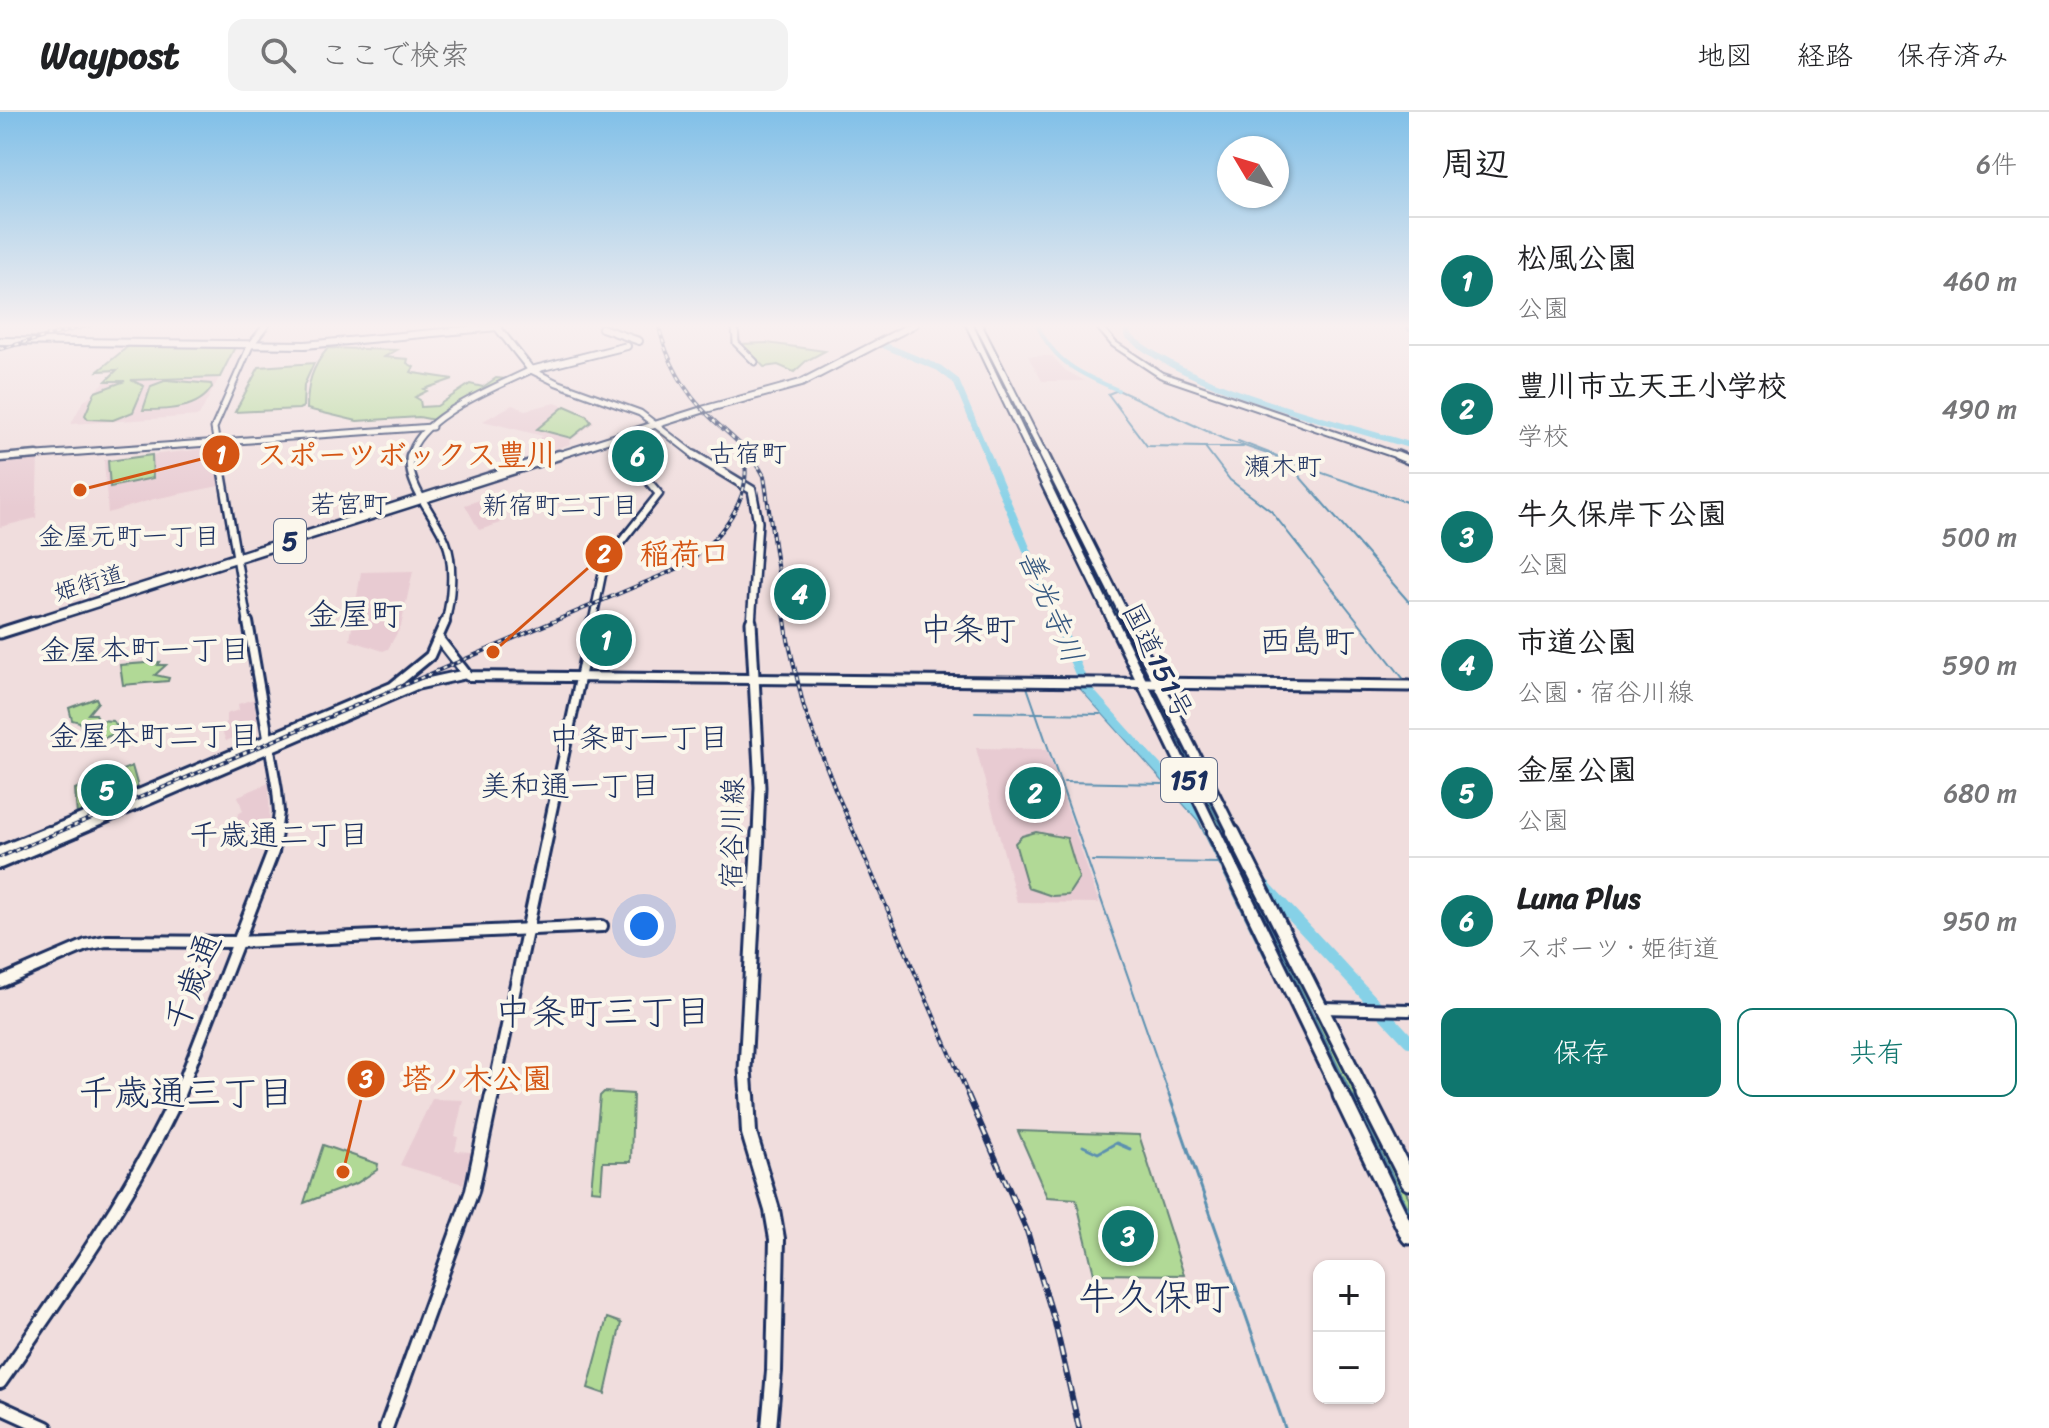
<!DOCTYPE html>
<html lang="ja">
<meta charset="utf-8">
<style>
:root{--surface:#fff;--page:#f2f2f2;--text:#202124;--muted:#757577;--line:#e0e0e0;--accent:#0f766e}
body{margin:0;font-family:Sriracha,"Klee One",sans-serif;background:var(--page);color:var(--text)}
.controls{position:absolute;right:24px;bottom:24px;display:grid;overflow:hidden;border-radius:16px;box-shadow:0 2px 6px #0004}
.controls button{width:72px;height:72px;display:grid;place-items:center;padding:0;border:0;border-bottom:2px solid var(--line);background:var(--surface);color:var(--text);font:40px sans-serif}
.compass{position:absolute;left:1217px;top:24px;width:72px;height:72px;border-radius:50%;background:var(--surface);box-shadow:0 2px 6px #0004;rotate:308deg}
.you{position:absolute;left:644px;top:814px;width:28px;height:28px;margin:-20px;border:6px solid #fff;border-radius:50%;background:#1a73e8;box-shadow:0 0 0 12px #1a73e833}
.badge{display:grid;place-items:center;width:52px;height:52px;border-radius:50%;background:var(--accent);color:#fff;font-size:26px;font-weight:700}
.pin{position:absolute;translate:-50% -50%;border:4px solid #fff;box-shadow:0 2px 8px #0006}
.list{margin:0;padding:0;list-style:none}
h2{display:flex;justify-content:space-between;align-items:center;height:104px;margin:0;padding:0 32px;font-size:34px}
h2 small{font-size:26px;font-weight:400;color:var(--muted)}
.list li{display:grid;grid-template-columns:52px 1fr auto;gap:24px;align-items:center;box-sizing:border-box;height:128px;padding:0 32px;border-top:2px solid var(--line)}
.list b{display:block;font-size:30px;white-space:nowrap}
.list p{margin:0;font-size:26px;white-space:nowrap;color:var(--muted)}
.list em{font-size:26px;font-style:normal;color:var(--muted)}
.actions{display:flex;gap:16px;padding:24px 32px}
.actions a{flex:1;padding:18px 0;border:2px solid var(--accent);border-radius:16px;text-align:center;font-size:28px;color:var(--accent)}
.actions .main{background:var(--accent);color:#fff}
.icon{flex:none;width:44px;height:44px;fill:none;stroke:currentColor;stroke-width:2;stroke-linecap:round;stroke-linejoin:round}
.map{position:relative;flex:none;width:1409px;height:1316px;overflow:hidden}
header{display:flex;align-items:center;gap:48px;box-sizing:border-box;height:112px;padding:0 40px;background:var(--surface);border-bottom:2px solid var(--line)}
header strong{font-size:38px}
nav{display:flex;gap:44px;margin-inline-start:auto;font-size:28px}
.search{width:560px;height:72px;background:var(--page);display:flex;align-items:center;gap:20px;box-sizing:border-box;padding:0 28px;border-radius:16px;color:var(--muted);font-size:30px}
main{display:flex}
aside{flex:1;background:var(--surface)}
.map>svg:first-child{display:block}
</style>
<header>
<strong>Waypost</strong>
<div class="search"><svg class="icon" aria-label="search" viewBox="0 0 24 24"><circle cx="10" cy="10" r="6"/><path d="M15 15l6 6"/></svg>ここで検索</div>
<nav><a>地図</a><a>経路</a><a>保存済み</a></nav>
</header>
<main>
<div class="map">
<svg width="1409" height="1316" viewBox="0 0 1409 1316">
<rect width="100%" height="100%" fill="#f0dddd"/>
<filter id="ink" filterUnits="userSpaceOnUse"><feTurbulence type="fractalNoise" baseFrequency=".0125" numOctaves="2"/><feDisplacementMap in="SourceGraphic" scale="16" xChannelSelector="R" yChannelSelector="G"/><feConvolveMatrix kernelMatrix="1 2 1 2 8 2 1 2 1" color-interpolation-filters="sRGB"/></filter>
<g filter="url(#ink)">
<!-- built -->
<g fill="#e8cbd2">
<path d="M1028,244H1052L1065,258L1085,269H1042Z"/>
<path d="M219,266L199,304L71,312L82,291L106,269Z"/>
<path d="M555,291L587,302L594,310L569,330L570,332L548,339L534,330L543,324L483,309L512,293L525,298Z"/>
<path d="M213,336L219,374L154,387L108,401L104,348Z"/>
<path d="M38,345L36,406L0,415V348Z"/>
<path d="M497,382L512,399L497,404L501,411L479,418L465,393Z"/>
<path d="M413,459L401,514L388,537L383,539L350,528L361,460Z"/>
<path d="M254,587L258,616L226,629L222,619L226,617V602L239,598L238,592Z"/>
<path d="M976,636L1047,637L1099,791L1017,790Z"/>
<path d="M269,671L270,719L232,724L238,702L243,699L238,684Z"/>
<path d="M432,987L463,988L455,1024L458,1025L455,1039L472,1040L463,1072L400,1053Z"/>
</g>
<!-- green -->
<g fill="#b1d996" stroke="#66847a" stroke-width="2">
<path d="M767,231L825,239L806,249L794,260L778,253L764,255L741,232Z"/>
<path d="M131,232L236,233L220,265L131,268L144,274L133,300L113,308L88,307L85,303L95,280L125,269H106L117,258L98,259Z"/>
<path d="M328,236L397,238L384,245L408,247L407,251L414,255L411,260L414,261L453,267L424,277L427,279L415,285L420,288L421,295L437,294L470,272L483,275L496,266L506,267L434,308L419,305L357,309L307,297C307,272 312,255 328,236Z"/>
<path d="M314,251L304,273L303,295L299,297L235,300L259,255Z"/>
<path d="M167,268L211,272L212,275C199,298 166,298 143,298L151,274Z"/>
<path d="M565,294L586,303L591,310L571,326L537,317Z"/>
<path d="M152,343L153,366L110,375L108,349Z"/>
<path d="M1078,429H1084L1147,562H1141Z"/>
<path d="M785,466H810L814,499L789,498Z"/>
<path d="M160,550L158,553H166L155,563L169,566L168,569L123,573L120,553Z"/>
<path d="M1154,582H1160L1312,892L1309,895L1300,891L1173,628Z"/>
<path d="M96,586L98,590L88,602H96L99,608L113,609L121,619L92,631L91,623L83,625L80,610L72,608L69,596Z"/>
<path d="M132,654L139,679L77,704L75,677Z"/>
<path d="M1036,720L1067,726L1079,766L1068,783L1052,784L1028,776L1015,731L1022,724Z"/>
<path d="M1315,905L1321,908L1409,1086V1116L1310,906Z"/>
<path d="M604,980L633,982L631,1050H603L601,1079L591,1078L600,984Z"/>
<path d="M1018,1019L1139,1023L1184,1163L1094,1162L1076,1087L1047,1085Z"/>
<path d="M323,1033L378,1052L377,1058L357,1071L304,1091Z"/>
<path d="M607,1206L621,1211L605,1282L588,1276Z"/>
</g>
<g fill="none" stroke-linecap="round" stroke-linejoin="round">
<!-- stream-far1 -->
<g stroke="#5b90b0" stroke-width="2">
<path d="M973,212L1148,566"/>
<path d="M1405,212L1409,219"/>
<path d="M1238,329L1277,344"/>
<path d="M1206,335H1243"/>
<path d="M1287,350L1409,490"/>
<path d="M1406,570L1271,399L1230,368L1205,335L1147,334L1108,282L1118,278L1224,327L1409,391"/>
<path d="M1027,575L1170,985"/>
<path d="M1079,575L1198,708L1265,845"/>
<path d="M1153,575L1353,985"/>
<path d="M975,600L1101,602"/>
<path d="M1064,670L1163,672"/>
<path d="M1092,749L1219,751"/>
</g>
<!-- stream -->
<g stroke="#5b90b0" stroke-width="3">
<path d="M1169,983L1285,1316"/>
<path d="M1352,983L1409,1099"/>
<path d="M1083,1034L1098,1041L1116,1031L1130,1037"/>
</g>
<!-- canal -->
<path stroke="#86d1e7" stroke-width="4" d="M1037,212C1053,250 1082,263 1118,278"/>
<!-- river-far3 -->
<g stroke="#86d1e7" stroke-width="6">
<path d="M1128,212L1127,223C1193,279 1325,307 1409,333"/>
<path d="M883,233L939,256L956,269L988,345"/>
</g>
<!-- river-far2 -->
<path stroke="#86d1e7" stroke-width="8" d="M987,343L1058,512"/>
<!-- river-far1 -->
<path stroke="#86d1e7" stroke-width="9" d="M1058,510L1085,575L1217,722"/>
<!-- river -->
<g stroke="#86d1e7" stroke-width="12">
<path d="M1216,720L1243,750"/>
<path d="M1265,774L1409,929"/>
</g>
<defs>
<g id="tertiary-far4">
<path d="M735,212L736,231L755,250"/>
<path d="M613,328L628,345"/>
<path d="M10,345L432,315"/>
<path d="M219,345L214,316L250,234L267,212"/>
<path d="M410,345C418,304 497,275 531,258"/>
</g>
<g id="tertiary-far3">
<path d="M219,343L248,512"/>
<path d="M410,343C406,375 435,402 446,430C455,454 451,488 445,512"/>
<path d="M0,346L37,343"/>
<path d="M592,512L602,463L617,435L659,382L626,343"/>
</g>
<g id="tertiary-far2">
<path d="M248,510L277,678L279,700L276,722"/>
<path d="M440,528L468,564L1144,571"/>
<path d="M44,722L392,575L430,544L445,510"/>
<path d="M69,722L416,573L466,562"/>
<path d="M547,722L592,510"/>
</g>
<g id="tertiary-far1">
<path d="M0,740L49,720"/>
<path d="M0,751L74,720"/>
<path d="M0,870L86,833L106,829L239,830L602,814"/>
<path d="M1322,896L1409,898"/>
<path d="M178,985L273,740L276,720"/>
<path d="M492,985L548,720"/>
</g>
<g id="tertiary">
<path d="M0,1270C64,1177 130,1086 178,983"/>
<path d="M0,1295L46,1316"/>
<path d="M386,1316L472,1079L492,983"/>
</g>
<g id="secondary-far4">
<path d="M1097,212L1114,232L1161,263L1402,345"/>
<path d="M531,258L557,271L640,301L697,345"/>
</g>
<g id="secondary-far3">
<path d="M694,343L752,378L758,410L751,512"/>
<path d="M1397,343L1409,348"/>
</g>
<g id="secondary-far2">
<path d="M751,510L760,675L758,722"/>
<path d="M1144,571L1409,574"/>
</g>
<path id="secondary-far1" d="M747,985L745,957L758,720"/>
<path id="secondary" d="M747,983L749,1021L772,1098L777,1127L774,1259L769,1316"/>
<g id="primary-far2">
<path d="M602,216L639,229"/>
<path d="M0,229L305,233L497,215L531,258L627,234"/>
<path d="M553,345L702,298L801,271L915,212"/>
</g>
<path id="primary-far1" d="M29,512L559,343"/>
<path id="primary" d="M0,521L35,510"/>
<g id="trunk-far4">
<path d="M969,212L1033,345"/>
<path d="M978,212L1045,345"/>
</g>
<g id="trunk-far3">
<path d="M1032,343L1114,512"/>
<path d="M1044,343L1129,512"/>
</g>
<g id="trunk-far2">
<path d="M1113,510L1215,722"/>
<path d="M1128,510L1234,722"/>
</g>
<g id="trunk-far1">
<path d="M1214,720L1342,985"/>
<path d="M1233,720L1366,985"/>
</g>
<g id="trunk">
<path d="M1341,983L1409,1124"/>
<path d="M1365,983L1409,1070"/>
</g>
</defs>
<!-- tertiary-far4 casing -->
<use href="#tertiary-far4" stroke="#1b2f5e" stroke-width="9"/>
<!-- tertiary-far3 casing -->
<use href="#tertiary-far3" stroke="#1b2f5e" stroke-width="11"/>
<!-- tertiary-far2 casing -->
<use href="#tertiary-far2" stroke="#1b2f5e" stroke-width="14"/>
<!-- tertiary-far1 casing -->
<use href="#tertiary-far1" stroke="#1b2f5e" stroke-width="16"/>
<!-- tertiary casing -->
<use href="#tertiary" stroke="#1b2f5e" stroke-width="18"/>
<!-- secondary-far4 casing -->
<use href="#secondary-far4" stroke="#1b2f5e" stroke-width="9"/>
<!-- secondary-far3 casing -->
<use href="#secondary-far3" stroke="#1b2f5e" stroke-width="12"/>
<!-- secondary-far2 casing -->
<use href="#secondary-far2" stroke="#1b2f5e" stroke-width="15"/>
<!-- secondary-far1 casing -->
<use href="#secondary-far1" stroke="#1b2f5e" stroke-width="17"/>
<!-- secondary casing -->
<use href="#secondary" stroke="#1b2f5e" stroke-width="20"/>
<!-- primary-far2 casing -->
<use href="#primary-far2" stroke="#1b2f5e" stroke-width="10"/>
<!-- primary-far1 casing -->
<use href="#primary-far1" stroke="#1b2f5e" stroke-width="13"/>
<!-- primary casing -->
<use href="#primary" stroke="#1b2f5e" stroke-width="15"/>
<!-- trunk-far4 casing -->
<use href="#trunk-far4" stroke="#1b2f5e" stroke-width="10"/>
<!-- trunk-far3 casing -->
<use href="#trunk-far3" stroke="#1b2f5e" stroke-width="13"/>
<!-- trunk-far2 casing -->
<use href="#trunk-far2" stroke="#1b2f5e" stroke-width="15"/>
<!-- trunk-far1 casing -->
<use href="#trunk-far1" stroke="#1b2f5e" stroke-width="18"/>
<!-- trunk casing -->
<use href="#trunk" stroke="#1b2f5e" stroke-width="21"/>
<!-- tertiary-far4 -->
<use href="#tertiary-far4" stroke="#fbf7ec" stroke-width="5"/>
<!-- tertiary-far3 -->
<use href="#tertiary-far3" stroke="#fbf7ec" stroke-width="6"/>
<!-- tertiary-far2 -->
<use href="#tertiary-far2" stroke="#fbf7ec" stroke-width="8"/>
<!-- tertiary-far1 -->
<use href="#tertiary-far1" stroke="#fbf7ec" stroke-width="10"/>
<!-- tertiary -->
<use href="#tertiary" stroke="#fbf7ec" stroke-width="12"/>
<!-- secondary-far4 -->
<use href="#secondary-far4" stroke="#fbf7ec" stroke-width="5"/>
<!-- secondary-far3 -->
<use href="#secondary-far3" stroke="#fbf7ec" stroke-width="7"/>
<!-- secondary-far2 -->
<use href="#secondary-far2" stroke="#fbf7ec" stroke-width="9"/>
<!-- secondary-far1 -->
<use href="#secondary-far1" stroke="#fbf7ec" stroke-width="11"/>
<!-- secondary -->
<use href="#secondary" stroke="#fbf7ec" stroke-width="14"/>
<!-- primary-far2 -->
<use href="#primary-far2" stroke="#fbf7ec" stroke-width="6"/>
<!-- primary-far1 -->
<use href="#primary-far1" stroke="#fbf7ec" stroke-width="8"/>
<!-- primary -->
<use href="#primary" stroke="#fbf7ec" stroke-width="9"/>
<!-- trunk-far4 -->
<use href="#trunk-far4" stroke="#fbf7ec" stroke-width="6"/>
<!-- trunk-far3 -->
<use href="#trunk-far3" stroke="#fbf7ec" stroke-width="8"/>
<!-- trunk-far2 -->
<use href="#trunk-far2" stroke="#fbf7ec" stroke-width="9"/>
<!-- trunk-far1 -->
<use href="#trunk-far1" stroke="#fbf7ec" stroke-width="12"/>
<!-- trunk -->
<use href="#trunk" stroke="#fbf7ec" stroke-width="15"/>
<defs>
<g id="rail-far1">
<path d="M658,212C667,248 682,278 709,304C730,324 751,338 764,364L788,528L804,596L835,677L969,985"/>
<path d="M0,237L93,212"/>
<path d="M0,745L679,456C716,433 763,380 739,333"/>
</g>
<path id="rail" d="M968,983L1027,1119L1055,1211L1079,1316"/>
</defs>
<!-- rail-far1 casing -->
<use href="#rail-far1" stroke="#1b2f5e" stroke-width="4"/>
<!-- rail casing -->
<use href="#rail" stroke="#1b2f5e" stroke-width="6"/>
<!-- rail-far1 -->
<use href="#rail-far1" stroke="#fbf7ec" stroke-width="2" stroke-dasharray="4" stroke-linecap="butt"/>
<!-- rail -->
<use href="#rail" stroke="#fbf7ec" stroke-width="3" stroke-dasharray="9" stroke-linecap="butt"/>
</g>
</g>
<!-- sky -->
<linearGradient id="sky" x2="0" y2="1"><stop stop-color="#81c0e8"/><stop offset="0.54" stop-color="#f8f0f0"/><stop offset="1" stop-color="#f8f0f0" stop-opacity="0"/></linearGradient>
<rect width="1409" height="396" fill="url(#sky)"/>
<g text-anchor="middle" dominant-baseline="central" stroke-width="8" stroke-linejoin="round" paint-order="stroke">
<!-- far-street labels -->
<g font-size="24" fill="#1b2f5e" stroke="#fbf7ec">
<text transform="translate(89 471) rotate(-17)">姫街道</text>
</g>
<!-- far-quarter labels -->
<g font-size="26" fill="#1b2f5e" stroke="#fbf7ec">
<text x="748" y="341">古宿町</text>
<text x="1283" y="354">瀬木町</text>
<text x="349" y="392">若宮町</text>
</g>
<!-- far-neighbourhood labels -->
<g font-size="26" fill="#1b2f5e" stroke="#fbf7ec">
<text x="560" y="393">新宿町二丁目</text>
<text x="129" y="424">金屋元町一丁目</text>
</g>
<!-- shield labels -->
<g fill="#fbf7ec" stroke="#5e6b89" stroke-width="2">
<rect x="274" y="407" width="32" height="44" rx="6"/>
<rect x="1161" y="646" width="56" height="44" rx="6"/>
</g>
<g font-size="26" font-weight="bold" fill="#1b2f5e">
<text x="290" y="429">5</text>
<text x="1189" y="668">151</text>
</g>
<!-- street labels -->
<g font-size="28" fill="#1b2f5e" stroke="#fbf7ec">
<text transform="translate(1158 549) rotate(64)">国道151号</text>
<text transform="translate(732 721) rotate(-89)">宿谷川線</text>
</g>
<!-- water labels -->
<g font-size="30" font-style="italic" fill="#365880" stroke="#fbf7ec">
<text transform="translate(1051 494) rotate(67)">善光寺川</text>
</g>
<!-- neighbourhood labels -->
<g font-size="30" fill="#1b2f5e" stroke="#fbf7ec">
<text x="145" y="538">金屋本町一丁目</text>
<text x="154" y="624">金屋本町二丁目</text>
<text x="639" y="626">中条町一丁目</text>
<text x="570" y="674">美和通一丁目</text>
<text x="279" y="723">千歳通二丁目</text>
</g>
<!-- quarter labels -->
<g font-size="32" fill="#1b2f5e" stroke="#fbf7ec">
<text x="355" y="502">金屋町</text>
<text x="968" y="517">中条町</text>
<text x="1307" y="529">西島町</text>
</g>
<!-- near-street labels -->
<g font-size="34" fill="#1b2f5e" stroke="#fbf7ec">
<text transform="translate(193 870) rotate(-69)">千歳通</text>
</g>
<!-- near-neighbourhood labels -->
<g font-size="36" fill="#1b2f5e" stroke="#fbf7ec">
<text x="603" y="900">中条町三丁目</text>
<text x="186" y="981">千歳通三丁目</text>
</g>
<!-- near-quarter labels -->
<g font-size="38" fill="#1b2f5e" stroke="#fbf7ec">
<text x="1154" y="1185">牛久保町</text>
</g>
</g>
<!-- callouts -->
<path fill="none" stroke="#d45514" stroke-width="3" d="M80 378L221 342M493 540L604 442M343 1060L366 967"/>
<g fill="#d45514" stroke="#fbf7ec" stroke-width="3">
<circle cx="80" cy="378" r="8"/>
<circle cx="493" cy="540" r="8"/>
<circle cx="343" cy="1060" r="8"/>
<circle cx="221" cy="342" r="20"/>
<circle cx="604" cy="442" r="20"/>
<circle cx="366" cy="967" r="20"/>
</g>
<g font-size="24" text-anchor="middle" font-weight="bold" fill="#fff">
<text x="221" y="351">1</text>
<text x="604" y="450">2</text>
<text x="366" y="975">3</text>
</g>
<g font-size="30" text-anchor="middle" font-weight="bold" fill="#d45514" stroke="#fbf7ec" stroke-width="8" stroke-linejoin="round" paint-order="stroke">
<text x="407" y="353">スポーツボックス豊川</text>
<text x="685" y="452">稲荷口</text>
<text x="477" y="977">塔ノ木公園</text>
</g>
</svg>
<div class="controls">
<button>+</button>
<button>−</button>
</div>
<svg class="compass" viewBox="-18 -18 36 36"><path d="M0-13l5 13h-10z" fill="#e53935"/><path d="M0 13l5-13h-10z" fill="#757577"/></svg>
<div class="you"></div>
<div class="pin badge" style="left:606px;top:528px">1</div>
<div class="pin badge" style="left:1035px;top:681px">2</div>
<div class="pin badge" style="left:1128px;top:1124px">3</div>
<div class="pin badge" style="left:800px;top:482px">4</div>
<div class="pin badge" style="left:107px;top:678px">5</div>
<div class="pin badge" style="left:638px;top:344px">6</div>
</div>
<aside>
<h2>周辺<small>6件</small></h2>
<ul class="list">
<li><span class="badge">1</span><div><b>松風公園</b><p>公園</p></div><em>460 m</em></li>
<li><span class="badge">2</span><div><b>豊川市立天王小学校</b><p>学校</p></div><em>490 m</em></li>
<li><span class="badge">3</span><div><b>牛久保岸下公園</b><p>公園</p></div><em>500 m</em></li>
<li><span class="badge">4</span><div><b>市道公園</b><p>公園 · 宿谷川線</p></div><em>590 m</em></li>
<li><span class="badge">5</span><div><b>金屋公園</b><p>公園</p></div><em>680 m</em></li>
<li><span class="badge">6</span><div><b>Luna Plus</b><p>スポーツ · 姫街道</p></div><em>950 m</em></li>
</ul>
<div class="actions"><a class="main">保存</a><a>共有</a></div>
</aside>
</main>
